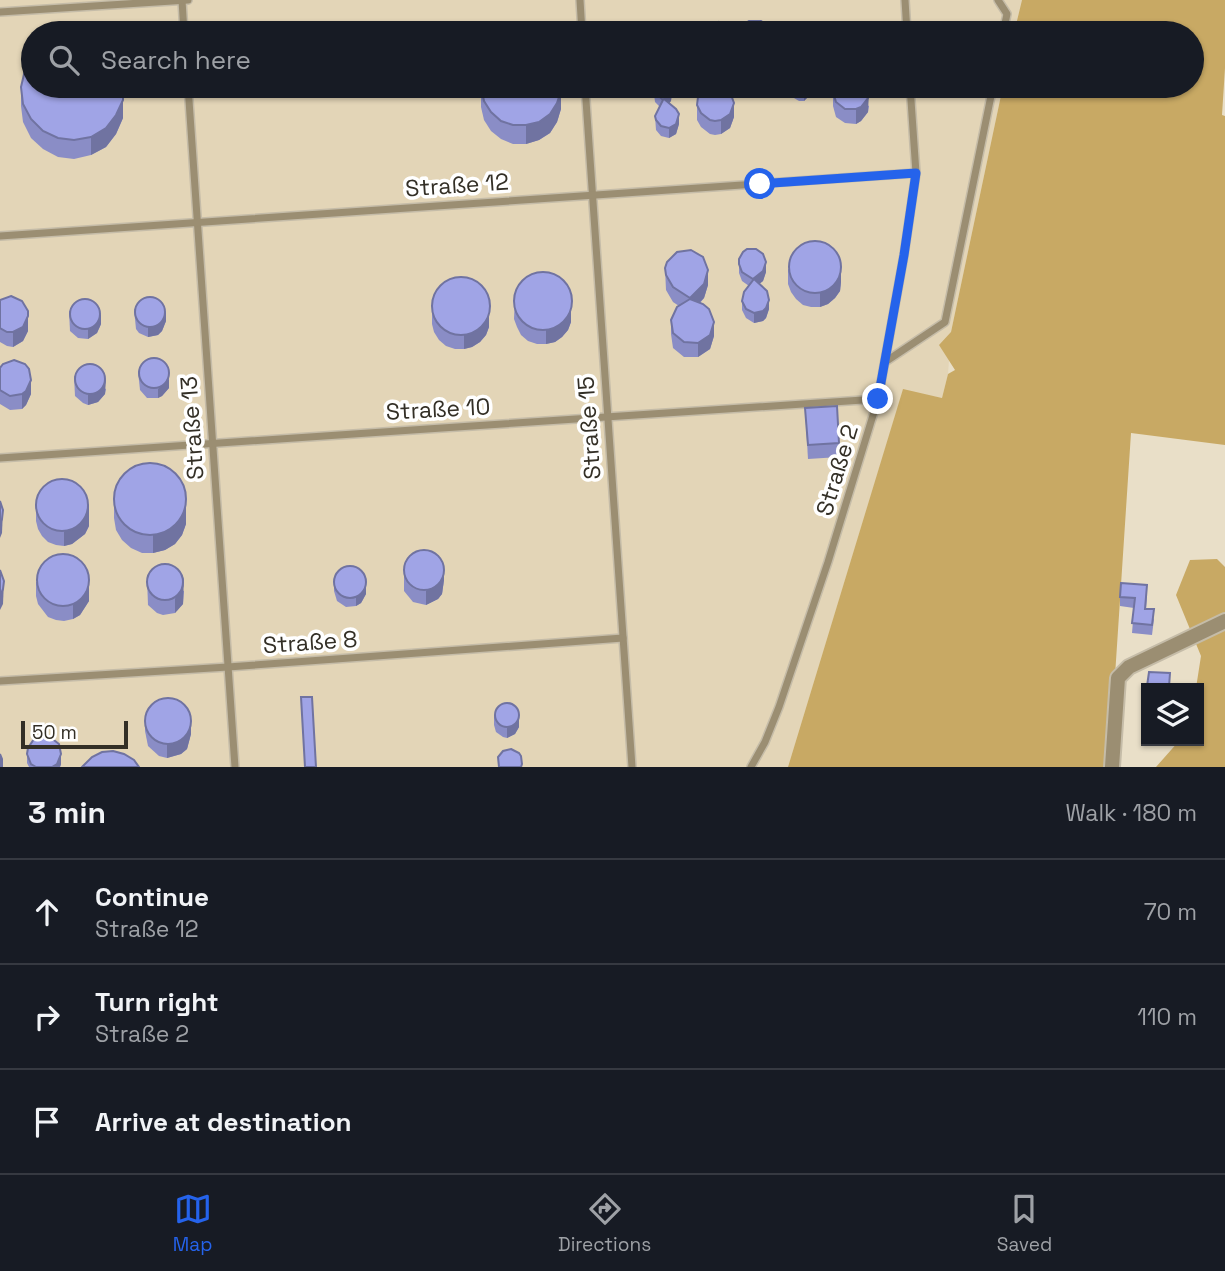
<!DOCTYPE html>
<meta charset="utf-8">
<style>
:root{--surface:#171b24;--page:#20242c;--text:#f1f3f6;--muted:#9ea1a6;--line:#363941;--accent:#2563eb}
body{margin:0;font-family:"Space Grotesk",sans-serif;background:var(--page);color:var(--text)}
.controls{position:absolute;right:21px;bottom:21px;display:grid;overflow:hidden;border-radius:0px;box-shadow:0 2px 5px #0004}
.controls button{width:63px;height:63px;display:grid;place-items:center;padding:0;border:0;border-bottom:2px solid var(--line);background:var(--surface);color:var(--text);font:35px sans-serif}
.scale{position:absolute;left:21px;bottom:18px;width:107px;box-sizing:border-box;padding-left:7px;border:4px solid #332f26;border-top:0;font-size:19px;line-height:24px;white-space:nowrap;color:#332f26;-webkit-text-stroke:5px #fff;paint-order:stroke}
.stop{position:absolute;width:21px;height:21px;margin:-16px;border:5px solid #2563eb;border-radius:50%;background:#fff}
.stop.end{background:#2563eb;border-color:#fff;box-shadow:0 2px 7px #0008}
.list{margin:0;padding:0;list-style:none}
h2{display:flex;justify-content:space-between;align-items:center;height:91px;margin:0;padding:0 28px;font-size:30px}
h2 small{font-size:23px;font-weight:400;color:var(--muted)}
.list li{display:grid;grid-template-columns:46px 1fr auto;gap:21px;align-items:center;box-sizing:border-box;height:105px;padding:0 28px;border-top:2px solid var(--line)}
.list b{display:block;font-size:26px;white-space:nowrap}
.list p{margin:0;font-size:23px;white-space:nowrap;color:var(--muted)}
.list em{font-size:23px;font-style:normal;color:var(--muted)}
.icon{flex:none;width:38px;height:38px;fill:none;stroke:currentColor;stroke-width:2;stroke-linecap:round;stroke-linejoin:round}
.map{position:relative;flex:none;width:1225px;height:767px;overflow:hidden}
.search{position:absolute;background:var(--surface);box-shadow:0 2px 5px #0004;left:21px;right:21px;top:21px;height:77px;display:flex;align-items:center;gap:18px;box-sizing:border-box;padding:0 24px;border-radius:38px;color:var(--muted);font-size:26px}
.sheet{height:406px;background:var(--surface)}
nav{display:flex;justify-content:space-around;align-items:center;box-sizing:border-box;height:98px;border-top:2px solid var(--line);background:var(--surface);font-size:19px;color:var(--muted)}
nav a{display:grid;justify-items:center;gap:4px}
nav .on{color:var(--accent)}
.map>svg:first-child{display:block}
</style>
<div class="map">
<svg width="1225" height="767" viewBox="0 0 1225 767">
<rect width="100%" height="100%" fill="#e9dfc8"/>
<!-- built -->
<path fill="#e3d5b7" d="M0,0H1022L1014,33H33V86H1003L951,332L948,374L942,398L903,390L788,767H0Z"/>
<!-- forest -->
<g fill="#c8a964">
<path d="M1022,0H1225V68L1222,115L1225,116V445L1131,433L1109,767H788L903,389L942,398L948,374L955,370L939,345L951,332L1003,86H1192V33H1014Z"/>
<path d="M1217,559L1225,567V767H1156L1179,741H1199V688H1196L1201,656L1176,595L1190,560Z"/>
</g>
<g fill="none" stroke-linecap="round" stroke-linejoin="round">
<defs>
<g id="service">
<path d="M182,0L184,33"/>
<path d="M580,0L582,33"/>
<path d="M905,0L907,33"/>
<path d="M998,0L1007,14L1003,33"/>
<path d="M0,12L188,0"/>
<path d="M188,86L235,767"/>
<path d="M585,86L632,767"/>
<path d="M0,236L916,173"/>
<path d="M885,362L945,322L993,86"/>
<path d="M0,458C293,436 585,420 878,399"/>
<path d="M0,681L228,667L623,638"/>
<path d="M751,767L765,742L779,707L828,562L878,399L904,255L916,173L910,86"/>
</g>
<path id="minor" d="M1112,767L1118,678L1129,667L1225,621"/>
</defs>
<!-- service casing -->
<use href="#service" stroke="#c5bca8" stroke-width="10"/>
<!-- minor casing -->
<use href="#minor" stroke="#c5bca8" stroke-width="18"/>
<!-- service -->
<use href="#service" stroke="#9b8e72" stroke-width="7"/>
<!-- minor -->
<use href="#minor" stroke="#9b8e72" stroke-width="14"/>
</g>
<!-- wall -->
<g fill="#8a8dc6">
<path d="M481,86L561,109L557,122L550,133L539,140L526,144H513L501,139L491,131L484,120L481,107Z"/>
<path d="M653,86L672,95L671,101L669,103L679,124L676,134L669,138L661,136L656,130L655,116L660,107L655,102Z"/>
<path d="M702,86H723L734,117L730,128L721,134L715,135L710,134L701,127L697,120V105L705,88Z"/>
<path d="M21,87L123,102V118L116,134L106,147L91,155L74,159L58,157L43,149L31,138L23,122L21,106Z"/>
<path d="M793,88L810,95L804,101H799L794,98Z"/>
<path d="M833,92L869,106L868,112L861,121L856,124L845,123L836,117L833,106Z"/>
<path d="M739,259L766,272L763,281L759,284L769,309L766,318L763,321L754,323L746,318L742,310V301L749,286L742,281L739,273Z"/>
<path d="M665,268L708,285L704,298L700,303L714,336L710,349L698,357H684L673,348L671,334V320L679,306L673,302L666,290Z"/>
<path d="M788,269L841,282L840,291L835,298L828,304L820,307H811L803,305L796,299L791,292L788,284Z"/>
<path d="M515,296L571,322L568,330L562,337L555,342L546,344H537L528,341L521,335L517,327L514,319Z"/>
<path d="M0,300L28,331L23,341L13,347L7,346L0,342Z"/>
<path d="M432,300L489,318V327L486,335L480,342L472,347L464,349H455L446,346L439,340L434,332L432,324Z"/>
<path d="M134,309L166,321L162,331L158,335L148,337L139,333L136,329Z"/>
<path d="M69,311L101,324L97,333L88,339L78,338L70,331Z"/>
<path d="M0,368L31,394L26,405L22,409L10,410L0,404Z"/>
<path d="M169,368V388L162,396L158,398H147L140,390L138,371Z"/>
<path d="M74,376L106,389L105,394L98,402L88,405L83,403L75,396Z"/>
<path d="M805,408L839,443V457L808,459Z"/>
<path d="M114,499L186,524L182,535L175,544L165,550L153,553H142L131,548L122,540L116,530L114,518Z"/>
<path d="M36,507L89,518V526L85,534L72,544L64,546L56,545L48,542L42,536L38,529L36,521Z"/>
<path d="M404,564L444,580L442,594L438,599L426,605L413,602L404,591Z"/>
<path d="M147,578L184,591L183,604L175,613L163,615L157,613L148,605Z"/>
<path d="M334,581L366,594L361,603L356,606L346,607L337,601L334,591Z"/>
<path d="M36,582L89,593V601L80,615L73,619L64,621L56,620L48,617L38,604L36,596Z"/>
<path d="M1147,595L1146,609L1154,619L1152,635L1132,633L1134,608L1120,606V597Z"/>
<path d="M1149,672L1170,673L1169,688H1147Z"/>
<path d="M301,697L316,767H305Z"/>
<path d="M519,713V727L515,734L507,738L503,737L496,732L494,725V715Z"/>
<path d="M145,717L191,734L187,749L181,754L167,758L159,756L148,746L145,731Z"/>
<path d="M27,754L61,764L60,767H29L27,763Z"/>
</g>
<!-- shaded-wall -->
<g fill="#7073a1">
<path d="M123,86V118L116,134L106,147L91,155V137Z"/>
<path d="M672,86L671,101L664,109V99Z"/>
<path d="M810,90V95L804,101V96Z"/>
<path d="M561,91V109L557,122L550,133L539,140L526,144V125Z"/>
<path d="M869,92L868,112L861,121L856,124V109Z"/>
<path d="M734,103V117L730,128L721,134V120Z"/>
<path d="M679,114V124L676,134L669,138V128Z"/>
<path d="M766,262V272L763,281L753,289V279Z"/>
<path d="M841,268V282L840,291L835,298L828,304L820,307V293Z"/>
<path d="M708,270V285L704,298L690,312V298Z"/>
<path d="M571,298V322L568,330L562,337L555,342L546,344V330Z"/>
<path d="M769,300V309L766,318L763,321L754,323V313Z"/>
<path d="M489,303V327L486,335L480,342L472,347L464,349V335Z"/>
<path d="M166,312V321L162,331L158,335L148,337V327Z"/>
<path d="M101,314V324L97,333L88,339V329Z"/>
<path d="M28,316V331L23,341L13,347V332Z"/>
<path d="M714,322V336L710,349L698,357V343Z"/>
<path d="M106,379L105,394L98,402L88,405V395Z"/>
<path d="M169,379V388L162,396L158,398V389Z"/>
<path d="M31,380V394L26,405L22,409V394Z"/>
<path d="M89,504V526L85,534L72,544L64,546V532Z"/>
<path d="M186,505V524L182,535L175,544L165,550L153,553V535Z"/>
<path d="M3,510L2,533L0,538V524Z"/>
<path d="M444,566V580L442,594L438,599L426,605V591Z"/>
<path d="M184,577L183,604L175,613V599Z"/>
<path d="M89,579V601L80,615L73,619V605Z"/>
<path d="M4,581L3,604L0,610V596Z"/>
<path d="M366,584V594L361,603L356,606V596Z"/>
<path d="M519,718V727L515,734L507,738V728Z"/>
<path d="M191,720V734L187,749L181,754L167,758V744Z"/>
<path d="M61,754V764L60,767H52Z"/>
</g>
<!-- building -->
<g fill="#a0a4e6" stroke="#7073a1" stroke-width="2">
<path d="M749,21H761L766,24L774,33H735L744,24Z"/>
<path d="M719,22L725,24L732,33H716L714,28Z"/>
<path d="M844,24L856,25L865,33H832L833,31Z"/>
<path d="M794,27L802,30L803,33H788Z"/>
<path d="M33,57V86H123V100L116,115L106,128L91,137L74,140L58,138L43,131L31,119L23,104L21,87L25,70Z"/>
<path d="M481,86H560L561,91L557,103L550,114L539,122L526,125H513L501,121L491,112L484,101Z"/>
<path d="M654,86H672L671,91L664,99L676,109L679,114L676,124L669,128L661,126L656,120L655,116L663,100L655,92Z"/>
<path d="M707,86H722L730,92L734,103L730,114L721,120L715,121L710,120L701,113L697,105L698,97L701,92Z"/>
<path d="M794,86H808L810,90L804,96H799L794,93L793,88Z"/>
<path d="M835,86H867L869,92L868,98L861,107L856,109H845L836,102L833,92Z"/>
<circle cx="815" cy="267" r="26"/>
<path d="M747,249H756L763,254L766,262L763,271L753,279L742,272L739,264V259L743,252Z"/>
<path d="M691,250L703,257L708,270L704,284L690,298L673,287L666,275L665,268L667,262L677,252Z"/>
<circle cx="543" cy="301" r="29"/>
<circle cx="461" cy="306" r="29"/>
<path d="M754,279L767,291L769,300L766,308L763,311L754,313L746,309L742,301L744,292Z"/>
<path d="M11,296L22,301L28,311V316L23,327L13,332H7L0,328V300Z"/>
<circle cx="150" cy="312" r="15"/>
<circle cx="85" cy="314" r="15"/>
<path d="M690,299L703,304L709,309L714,322L710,335L698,343L684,342L673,333L671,320L677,307Z"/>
<circle cx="154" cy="373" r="15"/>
<path d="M14,360L25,364L29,369L31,380L26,391L22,394L10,396L0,390V368L3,364Z"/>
<circle cx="90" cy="379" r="15"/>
<path d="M837,406L839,443L808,445L805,408Z"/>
<circle cx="150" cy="499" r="36"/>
<circle cx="62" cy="505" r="26"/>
<path d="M0,501L3,510L2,519L0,524Z"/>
<circle cx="424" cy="570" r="20"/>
<circle cx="63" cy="580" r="26"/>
<circle cx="165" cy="582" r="18"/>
<circle cx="350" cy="582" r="16"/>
<path d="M0,570L4,581L3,589L0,596Z"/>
<path d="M1121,583L1147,585L1145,609H1154L1152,625L1132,623L1135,598L1120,597Z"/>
<path d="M1149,672L1170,673L1169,687L1147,686Z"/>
<path d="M301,697H312L316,767H305Z"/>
<circle cx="168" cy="721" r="23"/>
<circle cx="507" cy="715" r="12"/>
<path d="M39,736L50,737L59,744L61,754L57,764L52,767H36L31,764L27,754L28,748L34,739Z"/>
<path d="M511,749L519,753L521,756L522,764L521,767H499L498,757L503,751Z"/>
<path d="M113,751L124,754L134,760L139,767H82L92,757L102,752Z"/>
<path d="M0,754L2,759V767H0Z"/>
</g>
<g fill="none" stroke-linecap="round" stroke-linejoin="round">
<!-- route -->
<path stroke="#2563eb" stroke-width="9" d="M760,184L916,173L904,255L878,399"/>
</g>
<g text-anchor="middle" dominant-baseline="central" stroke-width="7" stroke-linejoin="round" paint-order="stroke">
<!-- street labels -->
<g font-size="23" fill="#332f26" stroke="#fff">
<text transform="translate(457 185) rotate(-4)">Straße 12</text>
<text transform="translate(438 409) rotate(-3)">Straße 10</text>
<text transform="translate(192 428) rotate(-94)">Straße 13</text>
<text transform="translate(589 428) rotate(-94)">Straße 15</text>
<text transform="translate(837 470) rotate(-73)">Straße 2</text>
<text transform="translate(310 642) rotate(-4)">Straße 8</text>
</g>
</g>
</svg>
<div class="controls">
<button><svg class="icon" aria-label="layers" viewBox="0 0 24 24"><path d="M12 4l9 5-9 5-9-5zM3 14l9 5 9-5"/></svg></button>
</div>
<div class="scale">50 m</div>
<div class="stop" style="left:760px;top:184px"></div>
<div class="stop end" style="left:878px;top:399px"></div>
<div class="search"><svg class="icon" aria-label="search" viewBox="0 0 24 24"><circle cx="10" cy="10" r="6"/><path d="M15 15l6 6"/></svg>Search here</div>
</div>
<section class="sheet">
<h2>3 min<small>Walk · 180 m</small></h2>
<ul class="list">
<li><svg class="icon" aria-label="ahead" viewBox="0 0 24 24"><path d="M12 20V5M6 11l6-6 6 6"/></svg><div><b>Continue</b><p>Straße 12</p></div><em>70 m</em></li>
<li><svg class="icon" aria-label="right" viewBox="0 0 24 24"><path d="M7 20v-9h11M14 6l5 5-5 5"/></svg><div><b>Turn right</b><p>Straße 2</p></div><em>110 m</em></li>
<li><svg class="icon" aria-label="arrive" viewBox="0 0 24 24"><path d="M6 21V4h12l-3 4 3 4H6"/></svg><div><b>Arrive at destination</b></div></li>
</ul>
</section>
<nav>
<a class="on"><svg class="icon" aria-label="map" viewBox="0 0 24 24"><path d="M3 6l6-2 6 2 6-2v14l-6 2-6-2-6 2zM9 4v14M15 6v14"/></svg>Map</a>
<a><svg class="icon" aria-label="directions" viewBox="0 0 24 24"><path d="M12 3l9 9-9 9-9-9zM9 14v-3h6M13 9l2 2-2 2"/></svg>Directions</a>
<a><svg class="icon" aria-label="saved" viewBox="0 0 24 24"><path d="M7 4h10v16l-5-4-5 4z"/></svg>Saved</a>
</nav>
